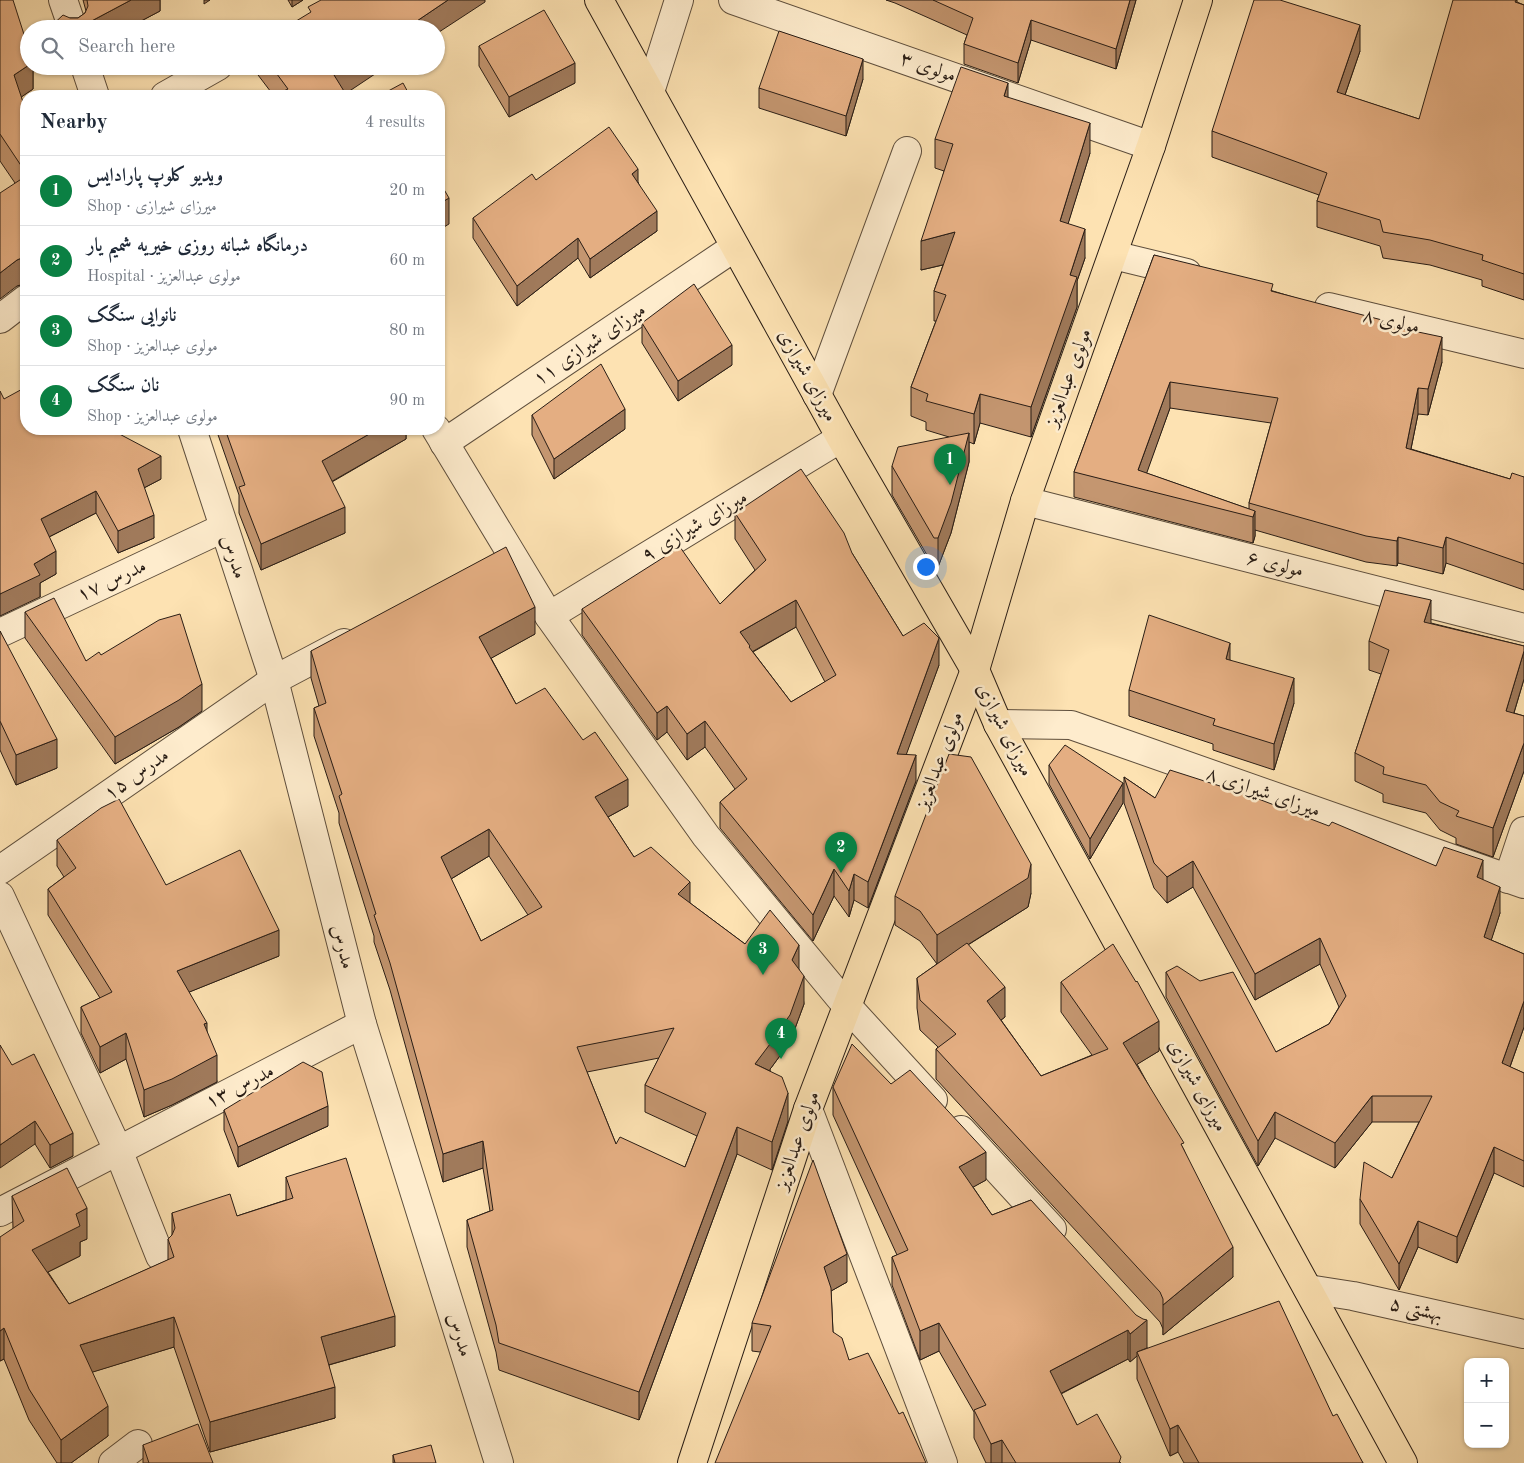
<!DOCTYPE html>
<meta charset="utf-8">
<style>
:root{--surface:#fff;--page:#f2f2f3;--text:#1f2937;--muted:#747a83;--line:#e0e1e3;--accent:#0b8043}
body{margin:0;font-family:"Old Standard TT",Amiri,serif;background:var(--page);color:var(--text)}
.controls{position:absolute;right:15px;bottom:15px;display:grid;overflow:hidden;border-radius:10px;box-shadow:0 1px 4px #0004}
.controls button{width:45px;height:45px;display:grid;place-items:center;padding:0;border:0;border-bottom:1px solid var(--line);background:var(--surface);color:var(--text);font:25px sans-serif}
.you{position:absolute;left:925px;top:566px;width:18px;height:18px;margin:-12px;border:4px solid #fff;border-radius:50%;background:#1a73e8;box-shadow:0 0 0 8px #1a73e833}
.badge{display:grid;place-items:center;width:32px;height:32px;border-radius:50%;background:var(--accent);color:#fff;font-size:16px;font-weight:700}
.pin{position:absolute;translate:-50% -41px;filter:drop-shadow(0 1px 2px #0008)}
.pin::after{content:'';position:absolute;top:26px;width:18px;height:15px;background:inherit;clip-path:polygon(0 0,100% 0,50% 100%)}
.list{margin:0;padding:0;list-style:none}
h2{display:flex;justify-content:space-between;align-items:center;height:65px;margin:0;padding:0 20px;font-size:21px}
h2 small{font-size:16px;font-weight:400;color:var(--muted)}
.list li{display:grid;grid-template-columns:32px 1fr auto;gap:15px;align-items:center;box-sizing:border-box;height:70px;padding:0 20px;border-top:1px solid var(--line)}
.list b{display:block;font-size:19px;white-space:nowrap}
.list p{margin:0;font-size:16px;white-space:nowrap;color:var(--muted)}
.list em{font-size:16px;font-style:normal;color:var(--muted)}
.icon{flex:none;width:28px;height:28px;fill:none;stroke:currentColor;stroke-width:2;stroke-linecap:round;stroke-linejoin:round}
.map{position:relative;flex:none;width:1524px;height:1463px;overflow:hidden}
.search{position:absolute;background:var(--surface);box-shadow:0 1px 4px #0004;left:20px;top:20px;width:425px;height:55px;display:flex;align-items:center;gap:12px;box-sizing:border-box;padding:0 18px;border-radius:28px;color:var(--muted);font-size:19px}
.panel{position:absolute;background:var(--surface);box-shadow:0 1px 4px #0004;left:20px;top:90px;width:425px;height:345px;border-radius:20px}
.map>svg:first-child{display:block}
</style>
<div class="map">
<svg width="1524" height="1463" viewBox="0 0 1524 1463">
<rect width="100%" height="100%" fill="#fde2b2"/>
<filter id="stains"><feTurbulence type="fractalNoise" baseFrequency=".004" numOctaves="4"/><feColorMatrix values="0 0 0 0 .2 0 0 0 0 .09 0 0 0 0 .02 0 0 0 .5 -.17"/></filter>
<radialGradient id="worn" r=".72"><stop offset=".6" stop-color="#630" stop-opacity="0"/><stop offset="1" stop-color="#630" stop-opacity=".3"/></radialGradient>
<g fill="none" stroke-linecap="round" stroke-linejoin="round">
<defs>
<g id="minor">
<path d="M63,0L73,29"/>
<path d="M733,0L1151,146"/>
<path d="M85,66L95,96"/>
<path d="M650,92L679,0"/>
<path d="M165,96L218,66"/>
<path d="M1113,255L1187,273"/>
<path d="M1329,307L1524,354"/>
<path d="M0,319L26,299"/>
<path d="M817,395L907,151"/>
<path d="M192,429L274,680L362,1024L499,1463"/>
<path d="M436,429L549,616L706,836L846,1005L933,1100"/>
<path d="M444,443L735,247"/>
<path d="M1025,501L1524,628"/>
<path d="M549,616L841,438"/>
<path d="M0,633L223,528"/>
<path d="M998,724L1071,725L1524,884"/>
<path d="M0,870L274,680L344,643"/>
<path d="M1508,879L1524,831"/>
<path d="M0,896L118,1150L160,1256"/>
<path d="M808,1109L943,1463"/>
<path d="M961,1130L1052,1229"/>
<path d="M0,1212L362,1024"/>
<path d="M1308,1289L1353,1296L1524,1334"/>
<path d="M113,1463L138,1444"/>
</g>
<g id="major">
<path d="M599,0L841,438L975,670L998,724L1403,1463"/>
<path d="M692,1463L808,1109L975,670L1025,501L1151,146L1198,0"/>
</g>
</defs>
<!-- minor casing -->
<use href="#minor" stroke="#5e4e3c" stroke-width="30"/>
<!-- major casing -->
<use href="#major" stroke="#291d15" stroke-width="30"/>
<!-- minor -->
<use href="#minor" stroke="#feeccd" stroke-width="28"/>
<!-- major -->
<use href="#major" stroke="#fde2b2" stroke-width="28"/>
</g>
<!-- wall -->
<g fill="#c49670" stroke="#291d15" fill-rule="evenodd">
<path d="M0,0L33,66V89L21,97L26,111V284H24L17,286L15,183L0,161Z"/>
<path d="M83,0H160V11L126,29H48L70,18H78L85,13L86,11Z"/>
<path d="M288,0H303L292,7Z"/>
<path d="M886,0H1136L1116,69L1031,40L1018,83L964,64V44L967,35L895,3Z"/>
<path d="M1517,0V2L1524,5V300L1482,286V280L1430,265L1383,258L1380,246L1317,227V201L1319,195L1212,157V131L1360,51L1345,95L1419,119Z"/>
<path d="M479,46L575,83L509,117L479,66Z"/>
<path d="M39,66H55L43,73Z"/>
<path d="M255,66H387L274,96L255,71Z"/>
<path d="M863,79L846,136L759,108V88Z"/>
<path d="M1008,98L1090,153L1068,223L1085,258L1077,281V307L1031,437L980,423L974,444L969,442V462L951,533L938,567H934L892,495V466L949,437L926,430V422L911,416V387L936,321H934V291L943,265L921,270L944,171L935,168V139Z"/>
<path d="M536,180L638,182L657,231L590,278L578,258L517,306L473,238V218Z"/>
<path d="M1154,255L1382,324L1442,362L1428,415L1418,414L1411,449L1510,479L1524,477V590L1446,563L1443,574L1398,563L1397,566L1366,562L1255,530V536L1253,543L1074,497V472ZM1170,408L1271,423L1249,503V509L1146,473Z"/>
<path d="M642,323L732,365L678,401L642,343Z"/>
<path d="M4,399L161,479L144,488L154,538L118,553L96,513L49,537L56,574L40,583V597Z"/>
<path d="M532,415L625,429L554,479L532,435Z"/>
<path d="M216,429H406V439L332,482L345,533L261,570L239,513V495Z"/>
<path d="M735,513L852,553L903,636L939,665L906,754L916,781L868,908L854,900L849,917L834,896L813,941L720,828V802L735,789L705,747L687,760L667,732L657,740L582,635V609L720,604L755,570L735,539ZM796,627L825,682L791,702L753,652Z"/>
<path d="M25,612L86,661L101,655L202,711L179,727L115,764L25,638Z"/>
<path d="M1431,623L1524,646V679L1514,713L1524,716V771L1493,857L1456,844V838L1440,830L1426,813L1383,802V794L1355,781V753L1381,674L1369,670V641Z"/>
<path d="M0,631L57,768L16,785L0,750Z"/>
<path d="M535,634L491,658L516,704L628,806L608,817L634,857L690,903L745,944L799,969L804,1004L790,1042L771,1068L770,1069V1071L788,1121L772,1170L737,1154L639,1420L499,1370L496,1352L467,1247V1220L490,1211L483,1168L443,1182L390,990L374,942V936L339,823V813L314,736V708L319,706L311,678V651ZM489,856L528,915L481,941L451,879ZM659,1058L645,1085V1112L697,1136L685,1167L616,1144L587,1072Z"/>
<path d="M1230,660L1294,703L1274,770L1213,750V744L1129,716V690Z"/>
<path d="M1049,765L1123,803L1090,859L1049,784Z"/>
<path d="M1124,777L1155,798L1436,866L1483,880L1500,913L1491,940L1524,954V1027L1510,1067L1524,1073V1187L1494,1173L1457,1263L1418,1247L1399,1290L1360,1224V1199L1392,1178L1419,1122H1372L1335,1168L1275,1138L1258,1166L1166,997V972L1276,1052L1329,1024L1339,1007L1320,964L1255,1000L1193,887L1167,903L1154,888L1124,803Z"/>
<path d="M57,840L166,885L279,956L189,992L207,1032L217,1082L172,1105L144,1117L126,1059L100,1073L81,1033V1007L100,998L48,915V889L64,877L57,866Z"/>
<path d="M1031,893L1028,907L968,945L1005,1017L1001,1020L1041,1076L1092,1055L1061,1012V982L1159,1051L1137,1064L1184,1150L1233,1277L1163,1335V1329L1160,1322L936,1079V1049L938,1047L920,1030L917,1008V978L937,964L920,941L895,925V896Z"/>
<path d="M12,1065L73,1156L50,1168L35,1144Z"/>
<path d="M891,1084L986,1180L973,1187L992,1215L1031,1200L1147,1348L1333,1416L1363,1463H1184L1178,1452L1170,1456L1137,1379V1356L1130,1362L1128,1359L1061,1394L1077,1425L1121,1463H986L974,1438V1412L939,1351L920,1360L892,1285V1257L897,1255L833,1115V1087Z"/>
<path d="M224,1110L328,1126L238,1167L224,1130Z"/>
<path d="M286,1177L395,1346L329,1365L335,1418L210,1452L174,1347L92,1372L108,1436L71,1463H57L29,1420L4,1359L0,1361L13,1228L12,1196L87,1239L80,1242V1256L48,1272L69,1304L168,1260V1239L172,1236V1213L237,1216L286,1200Z"/>
<path d="M847,1282L831,1291L833,1332L849,1360L899,1414L760,1352L752,1351V1323Z"/>
<path d="M143,1445L213,1463H143Z"/>
<path d="M393,1455L436,1463H393Z"/>
</g>
<!-- shaded-wall -->
<g fill="#a07a5b" stroke="#291d15">
<path d="M131,0H160V11L126,29H84V25Z"/>
<path d="M204,0H210L204,4Z"/>
<path d="M292,0H303L292,7Z"/>
<path d="M448,0H485V2L436,34V29H405Z"/>
<path d="M1130,0H1136L1116,69V49Z"/>
<path d="M1031,20V40L1018,83V63Z"/>
<path d="M1360,25V51L1337,118V92Z"/>
<path d="M863,59V79L846,136V116Z"/>
<path d="M575,63V83L509,117V97Z"/>
<path d="M29,65V66H33V89L14,102V75Z"/>
<path d="M43,66H55L43,73Z"/>
<path d="M348,66H387L342,96L334,75Z"/>
<path d="M1008,83V113L1004,96Z"/>
<path d="M1090,123V153L1060,250V221Z"/>
<path d="M638,169V189L632,174Z"/>
<path d="M449,198V224L439,230V204Z"/>
<path d="M657,211V231L590,278V259Z"/>
<path d="M1085,229V258L1077,281V307L1031,437V407L1070,275Z"/>
<path d="M955,232V262L921,270V241Z"/>
<path d="M578,238V258L517,306V286Z"/>
<path d="M24,257V284L17,286L0,299V273L17,260Z"/>
<path d="M1442,337V362L1428,415V389Z"/>
<path d="M732,345V365L678,401V381Z"/>
<path d="M1170,382V408L1141,489L1138,470Z"/>
<path d="M1418,388V414L1406,473V448Z"/>
<path d="M980,394V423L974,444V414Z"/>
<path d="M625,409V429L554,479V459Z"/>
<path d="M378,429H406V439L322,487V461Z"/>
<path d="M969,433V462L951,533L938,567V538Z"/>
<path d="M161,456V479L138,491V469Z"/>
<path d="M96,491V513L41,541V519Z"/>
<path d="M345,507V533L261,570V544Z"/>
<path d="M1255,511V536L1253,543V517Z"/>
<path d="M154,515V538L118,553V531Z"/>
<path d="M1398,537V563L1397,566V541Z"/>
<path d="M1446,537V563L1443,574V548Z"/>
<path d="M56,551V574L40,583V597L0,616V594L34,564Z"/>
<path d="M796,600V627L750,653L740,632Z"/>
<path d="M1431,600V629L1424,622Z"/>
<path d="M535,607V634L479,665V637Z"/>
<path d="M939,638V665L897,780V754Z"/>
<path d="M1230,643V668L1226,659Z"/>
<path d="M1524,651V679L1506,739V711Z"/>
<path d="M1294,678V703L1274,770V744Z"/>
<path d="M202,684V711L179,727L115,764V737Z"/>
<path d="M667,706V732L657,740V713Z"/>
<path d="M705,721V747L687,760V734Z"/>
<path d="M57,739V768L16,785V755Z"/>
<path d="M1524,743V771L1493,857V828Z"/>
<path d="M916,755V781L868,908V882Z"/>
<path d="M628,779V806L595,824V797Z"/>
<path d="M1123,783V803L1090,859V839Z"/>
<path d="M489,829V856L441,885V857Z"/>
<path d="M1483,860V886L1477,877Z"/>
<path d="M1193,861V887L1167,903V877Z"/>
<path d="M1031,864V893L1028,907L937,964V935Z"/>
<path d="M834,869V896L813,941V915Z"/>
<path d="M854,874V900L849,917V891Z"/>
<path d="M690,882V909L678,894Z"/>
<path d="M1500,887V913L1484,963V937Z"/>
<path d="M279,930V956L177,997V971Z"/>
<path d="M1320,938V964L1255,1000V974Z"/>
<path d="M799,945V973L792,960Z"/>
<path d="M804,976V1004L790,1042L771,1068L770,1069V1071L755,1064L769,1042Z"/>
<path d="M1005,987V1017L987,1031V1001Z"/>
<path d="M1524,1001V1027L1502,1089V1063Z"/>
<path d="M1159,1021V1051L1123,1073V1043Z"/>
<path d="M207,1023V1049L204,1024Z"/>
<path d="M126,1033V1059L100,1073V1047Z"/>
<path d="M217,1055V1082L172,1105L144,1117V1090Z"/>
<path d="M788,1093V1121L772,1170V1142Z"/>
<path d="M1372,1096V1122L1335,1168V1143Z"/>
<path d="M328,1106V1126L238,1167V1147Z"/>
<path d="M1275,1112V1138L1258,1166V1141Z"/>
<path d="M35,1121V1144L0,1168V1145Z"/>
<path d="M737,1127V1154L639,1420V1392Z"/>
<path d="M73,1133V1156L50,1168V1145Z"/>
<path d="M483,1141V1168L443,1182V1154Z"/>
<path d="M1494,1147V1173L1457,1263V1237Z"/>
<path d="M986,1152V1180L959,1195V1167Z"/>
<path d="M87,1208V1239L80,1242V1256L32,1280V1250L76,1214Z"/>
<path d="M1418,1221V1247L1399,1290V1264Z"/>
<path d="M1233,1247V1277L1163,1335V1305Z"/>
<path d="M847,1254V1282L824,1295V1267Z"/>
<path d="M395,1316V1346L321,1367V1337Z"/>
<path d="M174,1317V1347L80,1376V1345Z"/>
<path d="M1147,1320V1348L1137,1352V1356L1130,1362V1334Z"/>
<path d="M939,1323V1351L920,1360V1331Z"/>
<path d="M4,1328V1359L0,1361V1331Z"/>
<path d="M1128,1330V1359L1050,1399V1371Z"/>
<path d="M335,1387V1418L210,1452V1422Z"/>
<path d="M108,1406V1436L71,1463H61V1440Z"/>
<path d="M1178,1425V1452L1170,1456V1429Z"/>
<path d="M1002,1440V1463H991V1444Z"/>
</g>
<!-- building -->
<g fill="#e4ae82" stroke="#291d15" fill-rule="evenodd">
<path d="M0,0H13L29,50V65L14,75L26,111V173L0,134Z"/>
<path d="M87,0H131L84,25H80L75,29H48L63,15L70,18H78L85,13L88,6Z"/>
<path d="M321,0H448L405,29H283L311,12L308,7Z"/>
<path d="M933,0H1130L1116,49L1031,20L1018,63L964,44L973,18Z"/>
<path d="M1254,0H1280L1360,25L1337,92L1419,119L1453,0H1516L1515,2L1524,5V274L1482,260L1483,255L1430,240L1383,232L1380,220L1317,201L1327,173L1212,131Z"/>
<path d="M544,10L575,63L509,97L479,46Z"/>
<path d="M779,31L863,59L846,116L759,88Z"/>
<path d="M271,66H348L334,75L347,96H273L288,89Z"/>
<path d="M961,67L1008,83L1004,96L1090,123L1060,221L1085,229L1070,275L1077,277L1031,407L980,394L974,414L926,401L928,394L911,387L946,295L934,291L955,232L921,241L953,144L935,139Z"/>
<path d="M403,83L410,96H379Z"/>
<path d="M222,94L224,96H217Z"/>
<path d="M609,127L638,169L632,174L657,211L590,259L578,238L517,286L473,218L532,174L536,180Z"/>
<path d="M26,176V257H24L17,260L0,273V193Z"/>
<path d="M439,181L449,198L439,204Z"/>
<path d="M1154,255L1273,284L1271,291L1382,320L1380,324L1442,337L1428,389L1418,388L1406,448L1510,479L1512,473L1524,477V564L1446,537L1443,548L1398,537L1397,541L1366,536L1249,503L1278,398L1170,382L1138,470L1255,511L1253,517L1074,472Z"/>
<path d="M694,284L732,345L678,381L642,323Z"/>
<path d="M601,364L625,409L554,459L532,415Z"/>
<path d="M26,387V429H110L161,456L138,469L154,515L118,531L96,491L41,519L56,551L34,564L40,575L0,594V391L4,399Z"/>
<path d="M225,429H378L322,461L345,507L261,544L239,487L245,485Z"/>
<path d="M969,433L951,503L938,538H934L892,466L898,447Z"/>
<path d="M801,469L844,533L852,553L903,636L924,623L939,638L897,754L916,755L868,882L854,874L849,891L834,869L813,915L720,802L747,779L705,721L687,734L667,706L657,713L582,609L680,547L720,604L766,560L735,513ZM796,600L836,675L791,702L749,647L750,646L740,632Z"/>
<path d="M506,547L535,607L479,637L516,704L545,688L583,740L595,732L628,779L595,797L634,857L651,847L690,882L678,894L745,944L770,910L799,945L792,960L804,976L790,1015L771,1041L769,1042L770,1044L755,1064L782,1077L788,1093L772,1142L737,1127L639,1392L499,1343L496,1325L467,1220L493,1210L483,1141L443,1154L390,963L374,915L376,914L339,796L342,794L314,708L326,703L311,651ZM489,829L542,907L481,941L441,857ZM674,1028L645,1085L706,1113L685,1167L620,1137L616,1144L577,1047Z"/>
<path d="M1385,590L1431,600L1424,622L1524,646V651L1506,711L1524,716V743L1493,828L1456,816L1459,811L1440,802L1426,785L1383,774L1384,767L1355,753L1389,650L1369,641Z"/>
<path d="M54,598L86,661L99,652L101,655L159,620L180,614L202,684L179,700L115,737L25,612Z"/>
<path d="M1149,615L1230,643L1226,659L1294,678L1274,744L1213,725L1215,719L1129,690Z"/>
<path d="M0,631L57,739L16,755L0,721Z"/>
<path d="M1065,745L1123,783L1090,839L1049,765Z"/>
<path d="M949,754L971,757L1031,864L1028,878L937,935L920,911L895,896Z"/>
<path d="M1170,770L1248,795L1329,826L1332,822L1436,866L1444,847L1483,860L1477,877L1500,887L1484,937L1524,954V1001L1502,1063L1524,1073V1161L1494,1147L1457,1237L1418,1221L1399,1264L1360,1199L1364,1162L1392,1178L1432,1096H1372L1335,1143L1275,1112L1258,1141L1166,972L1177,966L1200,981L1233,972L1276,1052L1329,1024L1346,996L1320,938L1255,974L1193,861L1167,877L1154,863L1124,777L1155,798Z"/>
<path d="M119,799L166,885L240,850L279,930L177,971L207,1023L204,1024L217,1055L172,1079L144,1090L126,1033L100,1047L81,1007L112,992L48,889L76,868L57,840L101,808Z"/>
<path d="M967,943L1005,987L987,1001L1041,1076L1108,1049L1061,982L1113,944L1136,982L1137,981L1159,1021L1123,1043L1184,1143L1181,1144L1233,1247L1163,1305V1299L1160,1292L936,1049L956,1034L920,1000L917,978Z"/>
<path d="M852,1044L891,1084L910,1070L986,1152L959,1167L992,1215L1031,1200L1136,1315L1143,1319L1147,1320L1130,1334L1128,1330L1050,1371L1077,1425L1097,1414L1121,1457L1119,1463H1016L1002,1440L991,1444L974,1410L986,1405L939,1323L920,1331L892,1257L908,1250L833,1087Z"/>
<path d="M0,1045L12,1065L34,1054L73,1133L50,1145L35,1121L0,1145Z"/>
<path d="M303,1062L322,1072L328,1106L238,1147L224,1110Z"/>
<path d="M346,1158L395,1316L321,1337L335,1387L210,1422L174,1317L80,1345L108,1406L61,1440L29,1389L4,1328L0,1331V1237L24,1221L12,1196L67,1168L87,1208L76,1214L80,1226L32,1250L69,1304L174,1257L168,1239L172,1235L175,1228L172,1213L230,1194L237,1216L293,1198L286,1177Z"/>
<path d="M813,1160L847,1254L824,1267L831,1288L833,1332L842,1338L849,1360L868,1353L899,1414L903,1412L926,1463H715L771,1326L752,1323Z"/>
<path d="M1279,1301L1333,1416L1337,1414L1363,1463H1199L1178,1425L1170,1429L1137,1352Z"/>
<path d="M198,1424L213,1463H149L143,1445Z"/>
<path d="M431,1445L436,1463H395L393,1455Z"/>
</g>
<g text-anchor="middle" dominant-baseline="central" stroke-width="5" stroke-linejoin="round" paint-order="stroke">
<!-- street labels -->
<g font-size="20" fill="#291d15" stroke="#feeccd">
<text transform="translate(928 68) rotate(19)">مولوی ۳</text>
<text transform="translate(1391 322) rotate(13)">مولوی ۸</text>
<text transform="translate(590 345) rotate(-34)">میرزای شیرازی ۱۱</text>
<text transform="translate(807 376) rotate(61)">میرزای شیرازی</text>
<text transform="translate(1069 378) rotate(-70)">مولوی عبدالعزیز</text>
<text transform="translate(695 527) rotate(-31)">میرزای شیرازی ۹</text>
<text transform="translate(233 557) rotate(72)">مدرس</text>
<text transform="translate(1275 565) rotate(14)">مولوی ۶</text>
<text transform="translate(112 581) rotate(-25)">مدرس ۱۷</text>
<text transform="translate(1004 730) rotate(63)">میرزای شیرازی</text>
<text transform="translate(940 761) rotate(-69)">مولوی عبدالعزیز</text>
<text transform="translate(137 775) rotate(-35)">مدرس ۱۵</text>
<text transform="translate(1263 793) rotate(19)">میرزای شیرازی ۸</text>
<text transform="translate(342 947) rotate(76)">مدرس</text>
<text transform="translate(1197 1086) rotate(61)">میرزای شیرازی</text>
<text transform="translate(240 1087) rotate(-27)">مدرس ۱۳</text>
<text transform="translate(798 1141) rotate(-71)">مولوی عبدالعزیز</text>
<text transform="translate(1416 1310) rotate(13)">بهشتی ۵</text>
<text transform="translate(459 1335) rotate(73)">مدرس</text>
</g>
</g>
<rect width="100%" height="100%" filter="url(#stains)"/>
<rect width="100%" height="100%" fill="url(#worn)"/>
</svg>
<div class="controls">
<button>+</button>
<button>−</button>
</div>
<div class="you"></div>
<div class="pin badge" style="left:950px;top:485px">1</div>
<div class="pin badge" style="left:841px;top:873px">2</div>
<div class="pin badge" style="left:763px;top:975px">3</div>
<div class="pin badge" style="left:781px;top:1059px">4</div>
<div class="search"><svg class="icon" aria-label="search" viewBox="0 0 24 24"><circle cx="10" cy="10" r="6"/><path d="M15 15l6 6"/></svg>Search here</div>
<section class="panel">
<h2>Nearby<small>4 results</small></h2>
<ul class="list">
<li><span class="badge">1</span><div><b>ویدیو کلوپ پارادایس</b><p>Shop · میرزای شیرازی</p></div><em>20 m</em></li>
<li><span class="badge">2</span><div><b>درمانگاه شبانه روزی خیریه شمیم یار</b><p>Hospital · مولوی عبدالعزیز</p></div><em>60 m</em></li>
<li><span class="badge">3</span><div><b>نانوایی سنگک</b><p>Shop · مولوی عبدالعزیز</p></div><em>80 m</em></li>
<li><span class="badge">4</span><div><b>نان سنگک</b><p>Shop · مولوی عبدالعزیز</p></div><em>90 m</em></li>
</ul>
</section>
</div>
